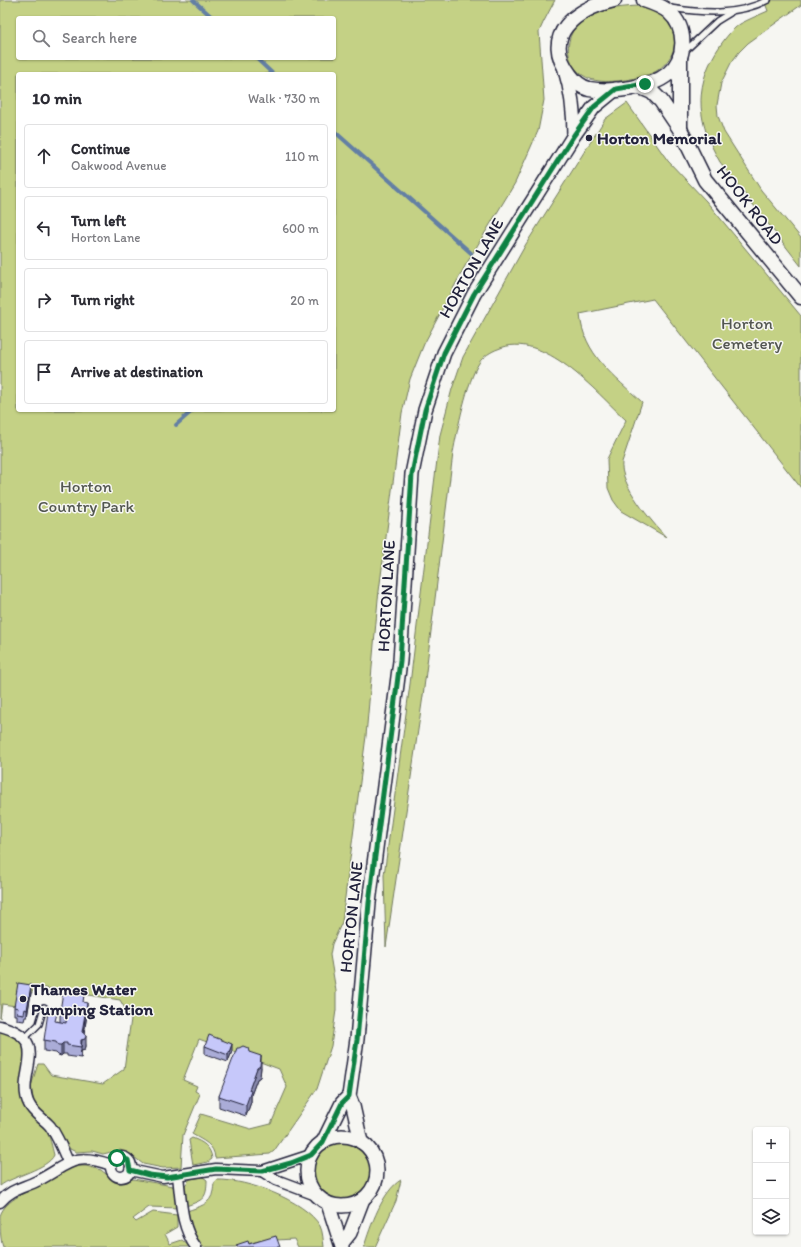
<!DOCTYPE html>
<meta charset="utf-8">
<style>
:root{--surface:#fff;--page:#f2f2f3;--text:#2b2b33;--muted:#7c7c81;--line:#e1e1e2}
body{margin:0;font-family:Itim,sans-serif;background:var(--page);color:var(--text)}
.controls{position:absolute;right:12px;bottom:12px;display:grid;overflow:hidden;border-radius:4px;box-shadow:0 1px 3px #0004}
.controls button{width:36px;height:36px;display:grid;place-items:center;padding:0;border:0;border-bottom:1px solid var(--line);background:var(--surface);color:var(--text);font:20px sans-serif}
.stop{position:absolute;width:12px;height:12px;margin:-9px;border:3px solid #0b8043;border-radius:50%;background:#fff}
.stop.end{background:#0b8043;border-color:#fff;box-shadow:0 1px 4px #0008}
.list{margin:0;padding:0;list-style:none}
h2{display:flex;justify-content:space-between;align-items:center;height:52px;margin:0;padding:0 16px;font-size:17px}
h2 small{font-size:13px;font-weight:400;color:var(--muted)}
.list li{display:grid;grid-template-columns:26px 1fr auto;gap:12px;align-items:center;box-sizing:border-box;height:64px;margin:0 8px 8px;padding:0 8px;border:1px solid var(--line);border-radius:4px}
.list b{display:block;font-size:15px;white-space:nowrap}
.list p{margin:0;font-size:13px;white-space:nowrap;color:var(--muted)}
.list em{font-size:13px;font-style:normal;color:var(--muted)}
.icon{flex:none;width:22px;height:22px;fill:none;stroke:currentColor;stroke-width:2;stroke-linecap:round;stroke-linejoin:round}
.map{position:relative;flex:none;width:801px;height:1247px;overflow:hidden}
.search{position:absolute;background:var(--surface);box-shadow:0 1px 3px #0004;left:16px;top:16px;width:320px;height:44px;display:flex;align-items:center;gap:10px;box-sizing:border-box;padding:0 14px;border-radius:4px;color:var(--muted);font-size:15px}
.panel{position:absolute;background:var(--surface);box-shadow:0 1px 3px #0004;left:16px;top:72px;width:320px;height:340px;border-radius:4px}
.map>svg:first-child{display:block}
</style>
<div class="map">
<svg width="801" height="1247" viewBox="0 0 801 1247">
<rect width="100%" height="100%" fill="#f6f6f2"/>
<filter id="ink" filterUnits="userSpaceOnUse"><feTurbulence type="fractalNoise" baseFrequency=".025" numOctaves="2"/><feDisplacementMap in="SourceGraphic" scale="8" xChannelSelector="R" yChannelSelector="G"/><feConvolveMatrix kernelMatrix="1 2 1 2 8 2 1 2 1" color-interpolation-filters="sRGB"/></filter>
<g filter="url(#ink)">
<!-- green -->
<g fill="#c4d185" stroke="#737a60" fill-rule="evenodd">
<path d="M0,0H555L543,23L539,32L544,100L538,131L515,183L465,266L424,344L410,379L402,413L378,599L366,736L344,905L342,922L332,944L330,955L336,991V1010L331,1046L317,1089L274,1151L270,1154L215,1158C214,1144 203,1141 192,1134L201,1114L251,1129L271,1124L287,1087L279,1069L199,1039L183,1080L197,1086L195,1091L200,1094L183,1135L181,1167L163,1168L143,1164L130,1154L120,1150L103,1154L92,1151L76,1152L70,1149L53,1121L39,1110L34,1104L31,1086L38,1064H43L51,1075L103,1084L124,1069L131,1019L120,1000L39,987L31,993L18,991L16,1006L2,1004L0,1018ZM18,18H334V58H18ZM18,74H334V410H18Z"/>
<path d="M764,0H801V5L748,43L739,52L731,63L721,83L717,105L718,116L724,132L761,190L801,238V266L720,162C698,124 693,90 716,52C723,41 730,31 740,24C749,19 759,15 768,11Z"/>
<path d="M641,6C675,11 688,48 658,70C647,78 613,83 599,81C562,76 558,31 590,15C601,9 628,6 641,6Z"/>
<path d="M627,103L668,161L706,201L801,316V488L653,299L580,314C583,354 615,377 642,402L622,462C619,484 652,522 666,537L621,511L613,500L608,488L607,459L626,420C596,392 543,329 498,349C492,351 482,357 479,363C467,381 457,431 453,453L423,696L386,947L384,875L410,684L440,435L452,389L463,357L526,244L605,119Z"/>
<path d="M0,1031C10,1033 20,1038 24,1048C30,1065 17,1083 22,1100C27,1113 37,1119 45,1129C50,1136 52,1147 54,1155C48,1169 12,1176 0,1186Z"/>
<path d="M192,1138C203,1142 211,1147 212,1159L208,1162L193,1165L189,1140Z"/>
<circle cx="342" cy="1172" r="29"/>
<path d="M86,1166L101,1170L117,1183H122L133,1179L173,1186L179,1208L149,1207L133,1219L136,1222L153,1212L177,1215V1227L165,1234L170,1244L182,1240L190,1247H3C0,1239 0,1225 0,1216C5,1199 30,1191 44,1183C53,1178 61,1171 71,1168C76,1166 81,1166 86,1166Z"/>
<path d="M203,1177L207,1180C207,1199 203,1200 186,1206L185,1185L190,1179Z"/>
<path d="M217,1180C246,1179 305,1200 320,1226C323,1232 323,1240 324,1247H298L294,1239L259,1241L235,1247H200L190,1228L187,1211C198,1207 211,1205 213,1191C214,1186 213,1183 217,1180Z"/>
<path d="M401,1180L396,1201L375,1247H364C370,1227 383,1190 401,1180Z"/>
</g>
<g fill="none" stroke-linecap="round" stroke-linejoin="round">
<!-- stream -->
<g stroke="#637fa4" stroke-width="4">
<path d="M193,0L213,18"/>
<path d="M256,58L273,74"/>
<path d="M334,131L471,253"/>
<path d="M176,425L193,410"/>
</g>
<defs>
<g id="service">
<path d="M670,8C703,13 737,16 768,0"/>
<path d="M685,51L717,21L730,13"/>
<path d="M24,1039L39,1024L44,1007"/>
</g>
<g id="minor">
<path d="M0,1026C55,1040 14,1075 29,1104C33,1113 44,1119 50,1126C58,1137 63,1150 68,1162"/>
<circle cx="121" cy="1167" r="10"/>
<path d="M130,1170L163,1177L216,1169L262,1171L311,1155"/>
<path d="M262,1171L276,1180L316,1195"/>
<path d="M178,1176C181,1200 181,1227 196,1247"/>
<path d="M0,1202C11,1189 23,1188 37,1181C69,1165 72,1151 111,1165"/>
</g>
<g id="tertiary">
<path d="M565,70C572,92 574,112 574,135"/>
<circle cx="342" cy="1171" r="35"/>
<path d="M323,1142L342,1103L349,1096"/>
<path d="M361,1142L353,1106L349,1096L357,1039L369,903L400,661L412,474L425,410L444,353L474,294L574,135L594,107L616,89"/>
<path d="M328,1204L342,1247"/>
<path d="M342,1243L350,1233L363,1199"/>
</g>
<g id="secondary">
<path d="M614,0C577,9 539,35 570,75C575,82 581,87 589,89C611,93 651,88 668,74C687,58 687,28 669,12C662,6 653,3 644,0"/>
<path d="M680,57V129"/>
<path d="M638,86L652,92L661,101L680,129L705,180L801,297"/>
</g>
</defs>
<!-- service casing -->
<use href="#service" stroke="#22223b" stroke-width="8"/>
<!-- minor casing -->
<use href="#minor" stroke="#22223b" stroke-width="13"/>
<!-- tertiary casing -->
<use href="#tertiary" stroke="#22223b" stroke-width="16"/>
<!-- secondary casing -->
<use href="#secondary" stroke="#22223b" stroke-width="17"/>
<!-- service -->
<use href="#service" stroke="#f6f6f2" stroke-width="5"/>
<!-- minor -->
<use href="#minor" stroke="#f6f6f2" stroke-width="10"/>
<!-- tertiary -->
<use href="#tertiary" stroke="#f6f6f2" stroke-width="13"/>
<!-- secondary -->
<use href="#secondary" stroke="#f6f6f2" stroke-width="14"/>
</g>
<!-- wall -->
<g fill="#aaacd7" stroke="#22223b">
<path d="M31,993L27,1017H25L24,1021L17,1020V1015H14V1007Z"/>
<path d="M84,1002L87,1014L84,1034L86,1046L85,1050L81,1051V1058L67,1056V1054H63L61,1056L58,1055L56,1053L44,1051V1040L57,1021L60,1022V1011Z"/>
<path d="M205,1046L232,1051L228,1062L205,1054Z"/>
<path d="M249,1052L261,1067L260,1077L257,1079L251,1095V1102L246,1116L219,1107V1096Z"/>
</g>
<!-- shaded-wall -->
<g fill="#8b8caf" stroke="#22223b">
<path d="M31,985V993L27,1017V1010Z"/>
<path d="M87,1003V1014L83,1040L86,1035V1046L85,1050L81,1051V1058V1047Z"/>
<path d="M63,1043V1054L61,1056V1045Z"/>
<path d="M232,1044V1051L228,1062V1055Z"/>
<path d="M261,1056V1067L260,1077L257,1079L251,1095V1102L246,1116V1105L249,1090Z"/>
</g>
<!-- building -->
<g fill="#c6c8fa" stroke="#22223b">
<path d="M18,983L31,985L27,1010L25,1009L24,1014L17,1013L18,1008L14,1007Z"/>
<path d="M63,992L84,995L83,1002L87,1003L82,1032L86,1035L85,1039L81,1040V1047L67,1045V1043H63L61,1045H58L56,1042L44,1040L48,1012L57,1013L55,1021L66,1023L67,1013L60,1011Z"/>
<path d="M209,1035L232,1044L228,1055L205,1046Z"/>
<path d="M243,1046L248,1048L249,1052L261,1056L260,1066L257,1068L249,1090L251,1091L246,1105L219,1096L237,1048H239Z"/>
<path d="M276,1236L280,1247H237L236,1245L248,1241L249,1244Z"/>
</g>
</g>
<g fill="none" stroke-linecap="round" stroke-linejoin="round" filter="url(#ink)">
<!-- route -->
<path stroke="#0b8043" stroke-width="5" d="M117,1158H123L128,1160L130,1170L149,1175L167,1177L216,1169L262,1171L291,1163L311,1155L323,1142L342,1103L349,1096L357,1040L369,903L400,661L412,474L425,410L444,353L474,294L574,135L594,107L616,89L645,84"/>
</g>
<!-- markers -->
<g fill="#22223b" stroke="#f6f6f2" stroke-width="1.5">
<circle cx="589" cy="138" r="4"/>
<circle cx="23" cy="999" r="4"/>
</g>
<g text-anchor="middle" dominant-baseline="central" stroke-width="3" stroke-linejoin="round" paint-order="stroke">
<!-- poi labels -->
<g font-size="17" font-weight="bold" fill="#22223b" stroke="#f6f6f2" text-anchor="start">
<text x="597" y="138">Horton Memorial</text>
<text x="31" y="989">Thames Water<tspan x="31" dy="20">Pumping Station</tspan></text>
</g>
<!-- street labels -->
<g font-size="17" fill="#22223b" stroke="#f6f6f2">
<text transform="translate(750 205) rotate(52)">HOOK ROAD</text>
<text transform="translate(471 268) rotate(-60)">HORTON LANE</text>
<text transform="translate(386 596) rotate(-87)">HORTON LANE</text>
<text transform="translate(351 917) rotate(-84)">HORTON LANE</text>
</g>
<!-- park labels -->
<g font-size="17" fill="#535751" stroke="#f6f6f2">
<text x="747" y="323">Horton<tspan x="747" dy="20">Cemetery</tspan></text>
<text x="86" y="486">Horton<tspan x="86" dy="20">Country Park</tspan></text>
</g>
</g>
</svg>
<div class="controls">
<button>+</button>
<button>−</button>
<button><svg class="icon" aria-label="layers" viewBox="0 0 24 24"><path d="M12 4l9 5-9 5-9-5zM3 14l9 5 9-5"/></svg></button>
</div>
<div class="stop" style="left:117px;top:1158px"></div>
<div class="stop end" style="left:645px;top:84px"></div>
<div class="search"><svg class="icon" aria-label="search" viewBox="0 0 24 24"><circle cx="10" cy="10" r="6"/><path d="M15 15l6 6"/></svg>Search here</div>
<section class="panel">
<h2>10 min<small>Walk · 730 m</small></h2>
<ul class="list">
<li><svg class="icon" aria-label="ahead" viewBox="0 0 24 24"><path d="M12 20V5M6 11l6-6 6 6"/></svg><div><b>Continue</b><p>Oakwood Avenue</p></div><em>110 m</em></li>
<li><svg class="icon" aria-label="left" viewBox="0 0 24 24"><path d="M17 20v-9H6M10 6l-5 5 5 5"/></svg><div><b>Turn left</b><p>Horton Lane</p></div><em>600 m</em></li>
<li><svg class="icon" aria-label="right" viewBox="0 0 24 24"><path d="M7 20v-9h11M14 6l5 5-5 5"/></svg><div><b>Turn right</b></div><em>20 m</em></li>
<li><svg class="icon" aria-label="arrive" viewBox="0 0 24 24"><path d="M6 21V4h12l-3 4 3 4H6"/></svg><div><b>Arrive at destination</b></div></li>
</ul>
</section>
</div>
